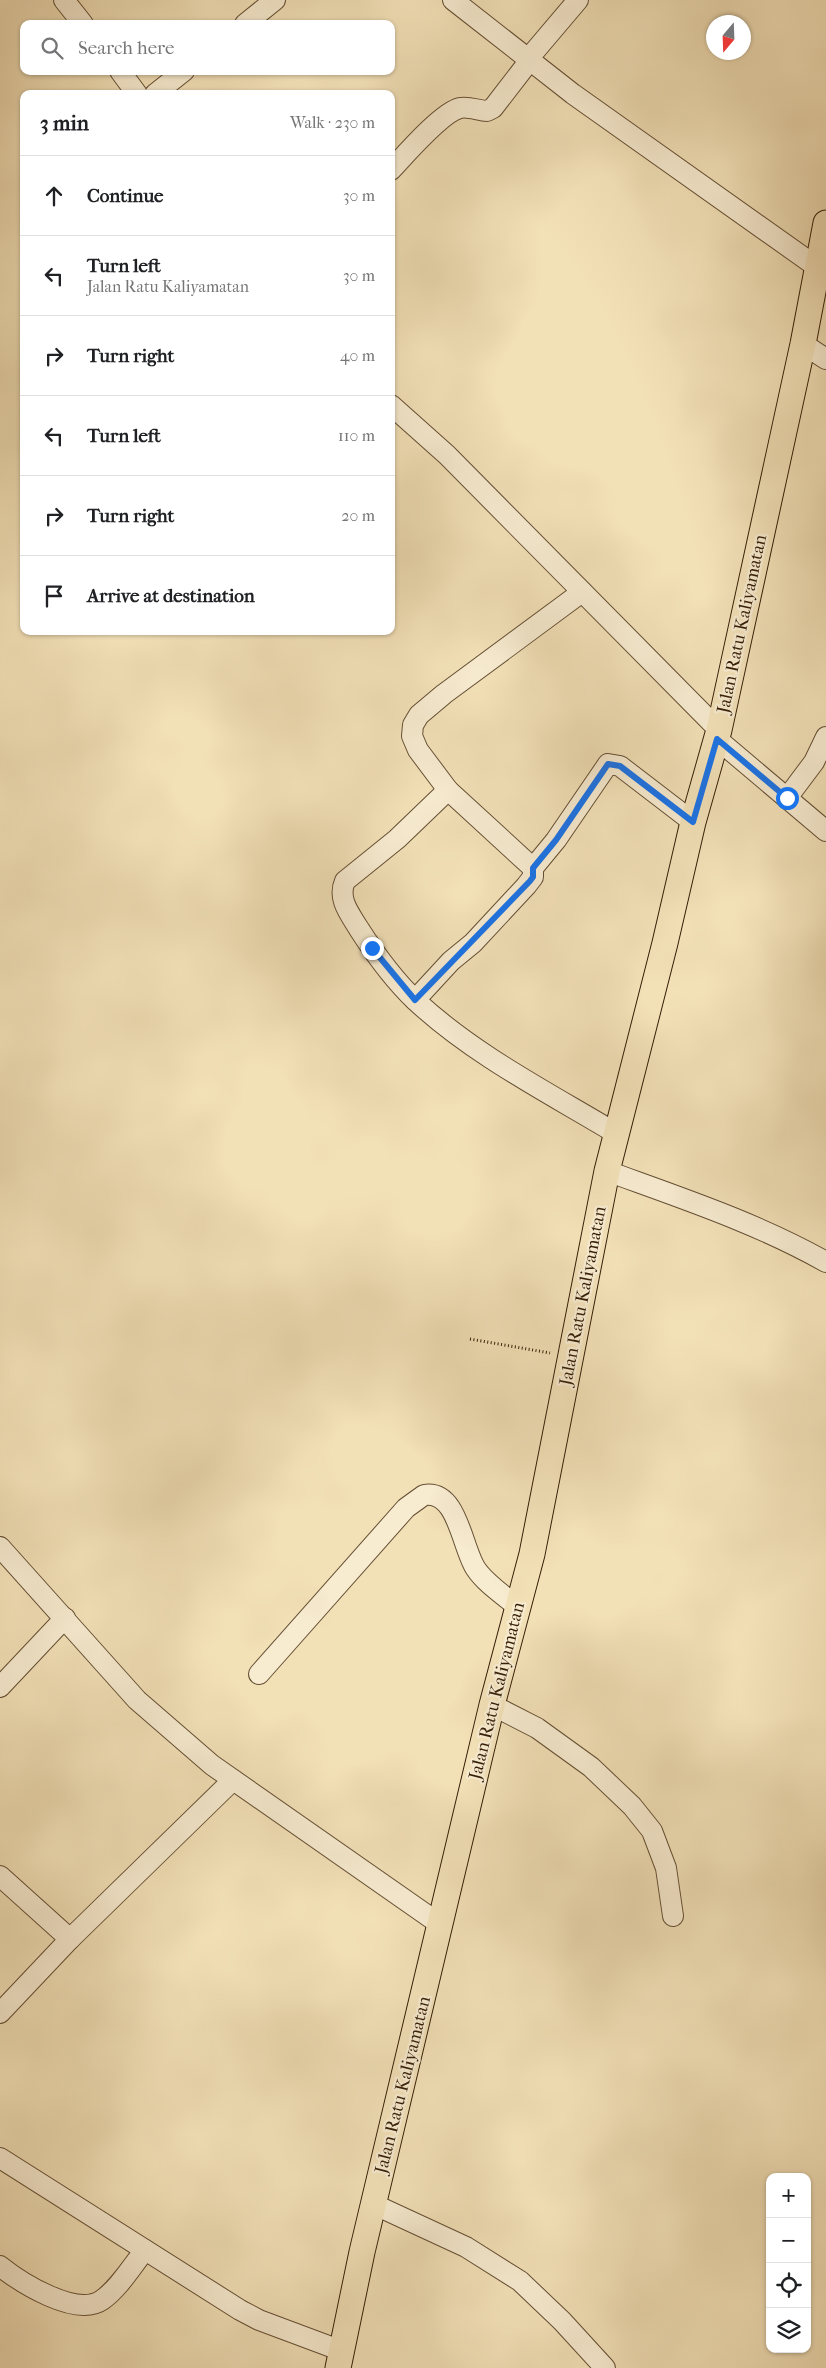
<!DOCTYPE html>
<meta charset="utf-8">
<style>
:root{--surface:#fff;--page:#f2f2f2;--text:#202124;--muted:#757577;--line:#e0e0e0}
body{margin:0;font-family:"IM FELL French Canon",serif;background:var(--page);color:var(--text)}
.controls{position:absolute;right:15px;bottom:15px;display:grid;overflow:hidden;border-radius:10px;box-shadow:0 1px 4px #0004}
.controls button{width:45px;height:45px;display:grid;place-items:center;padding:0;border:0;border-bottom:1px solid var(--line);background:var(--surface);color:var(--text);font:25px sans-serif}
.compass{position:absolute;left:706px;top:15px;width:45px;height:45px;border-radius:50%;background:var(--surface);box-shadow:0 1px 4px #0004;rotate:199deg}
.stop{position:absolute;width:15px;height:15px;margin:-11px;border:4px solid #1a73e8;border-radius:50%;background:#fff}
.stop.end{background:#1a73e8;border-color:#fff;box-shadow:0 1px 5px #0008}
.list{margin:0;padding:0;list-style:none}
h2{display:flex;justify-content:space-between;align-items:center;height:65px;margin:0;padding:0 20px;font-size:21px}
h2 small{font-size:16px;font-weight:400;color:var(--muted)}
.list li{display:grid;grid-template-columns:32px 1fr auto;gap:15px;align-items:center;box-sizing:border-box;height:80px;padding:0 20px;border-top:1px solid var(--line)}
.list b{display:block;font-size:19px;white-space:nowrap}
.list p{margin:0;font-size:16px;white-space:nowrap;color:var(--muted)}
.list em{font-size:16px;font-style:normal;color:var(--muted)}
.icon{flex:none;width:28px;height:28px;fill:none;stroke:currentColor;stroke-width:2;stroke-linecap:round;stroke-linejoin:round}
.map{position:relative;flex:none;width:826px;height:2368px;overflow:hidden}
.search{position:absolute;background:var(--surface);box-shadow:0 1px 4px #0004;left:20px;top:20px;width:375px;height:55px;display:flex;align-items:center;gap:12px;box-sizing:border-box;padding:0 18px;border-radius:10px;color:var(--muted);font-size:19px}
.panel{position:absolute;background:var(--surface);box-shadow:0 1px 4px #0004;left:20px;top:90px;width:375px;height:545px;border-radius:10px}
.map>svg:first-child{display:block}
</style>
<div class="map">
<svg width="826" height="2368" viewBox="0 0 826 2368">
<rect width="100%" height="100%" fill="#f2e0b7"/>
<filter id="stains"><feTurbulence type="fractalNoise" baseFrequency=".004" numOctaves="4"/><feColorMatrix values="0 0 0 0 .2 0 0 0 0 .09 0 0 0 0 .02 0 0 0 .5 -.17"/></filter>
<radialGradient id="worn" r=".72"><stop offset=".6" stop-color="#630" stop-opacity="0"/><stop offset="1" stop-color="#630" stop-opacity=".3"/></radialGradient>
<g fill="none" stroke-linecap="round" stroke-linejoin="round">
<defs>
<g id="minor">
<path d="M64,0L83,24"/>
<path d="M453,0L573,94L817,267"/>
<path d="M245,24L275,0"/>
<path d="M528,59L578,0"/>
<path d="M120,71L137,94"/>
<path d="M155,94L184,71"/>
<path d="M391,170C405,155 442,112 460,108C469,106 479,111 487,111L493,108L530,60"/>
<path d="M803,344L826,359"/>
<path d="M391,405L447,455L719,730"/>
<path d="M717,739L826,831"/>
<path d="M448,790L397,839L345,881C337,899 350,914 359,929C375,954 395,981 416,1001C474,1055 549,1093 617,1134"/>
<path d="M787,798L814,762L826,737"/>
<path d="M533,868L556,840L608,764L620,766L693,822"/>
<path d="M415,1000L451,961L473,943L526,886L533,877V868L448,790L418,750L412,736L413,725L419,715L444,694L582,592"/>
<path d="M607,1171C681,1198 757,1223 826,1262"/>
<path d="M0,1547L137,1700L212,1765L441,1925"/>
<path d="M259,1674L406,1508L424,1495C458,1489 462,1549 476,1569C486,1584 505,1596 519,1608"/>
<path d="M0,1687L65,1618"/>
<path d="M492,1705L537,1728L591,1767L632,1806L652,1831L666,1868L673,1916"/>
<path d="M0,1876L70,1939"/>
<path d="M0,2013L70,1939L233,1780"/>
<path d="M0,2158L240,2310L259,2320L342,2351"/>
<path d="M373,2204L466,2247L520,2281L562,2321L605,2368"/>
<path d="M0,2266C20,2282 76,2318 102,2300C119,2288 132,2266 145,2250"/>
</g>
<path id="major" d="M338,2368L362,2252L492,1705L532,1554L607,1171L665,943L693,822L719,730L803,344L826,223"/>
</defs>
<!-- minor casing -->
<use href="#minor" stroke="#644e33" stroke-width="22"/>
<!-- major casing -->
<use href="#major" stroke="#351e07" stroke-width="27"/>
<!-- path -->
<path stroke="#351e07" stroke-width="3" stroke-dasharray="1 2.5" stroke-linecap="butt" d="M470,1339L550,1353"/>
<!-- minor -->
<use href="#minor" stroke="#f7ebd0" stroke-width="20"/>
<!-- major -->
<use href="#major" stroke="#f2e0b7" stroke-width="25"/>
</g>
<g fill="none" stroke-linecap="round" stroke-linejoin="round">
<!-- route -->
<path stroke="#1a73e8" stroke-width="6" d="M372,948L415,1000L530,881L533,877V868L556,840L608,764L620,766L693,822L717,739L787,798"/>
</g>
<g text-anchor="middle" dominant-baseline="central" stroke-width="4.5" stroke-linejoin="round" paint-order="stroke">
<!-- street labels -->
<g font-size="18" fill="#351e07" stroke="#f7ebd0">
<text transform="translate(742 624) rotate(-78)">Jalan Ratu Kaliyamatan</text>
<text transform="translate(583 1296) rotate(-79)">Jalan Ratu Kaliyamatan</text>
<text transform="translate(497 1691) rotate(-76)">Jalan Ratu Kaliyamatan</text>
<text transform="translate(403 2085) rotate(-76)">Jalan Ratu Kaliyamatan</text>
</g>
</g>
<rect width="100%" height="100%" filter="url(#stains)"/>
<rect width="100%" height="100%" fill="url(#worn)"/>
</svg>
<div class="controls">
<button>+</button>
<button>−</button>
<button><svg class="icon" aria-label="locate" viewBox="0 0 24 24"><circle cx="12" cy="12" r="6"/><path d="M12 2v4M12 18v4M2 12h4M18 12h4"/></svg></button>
<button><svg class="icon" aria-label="layers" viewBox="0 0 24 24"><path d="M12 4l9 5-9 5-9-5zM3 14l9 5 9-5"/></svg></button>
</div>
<svg class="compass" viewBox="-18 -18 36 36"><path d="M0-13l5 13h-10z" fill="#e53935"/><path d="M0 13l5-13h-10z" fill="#757577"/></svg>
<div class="stop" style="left:787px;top:798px"></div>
<div class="stop end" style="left:372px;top:948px"></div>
<div class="search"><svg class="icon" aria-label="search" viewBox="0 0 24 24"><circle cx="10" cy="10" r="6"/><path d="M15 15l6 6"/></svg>Search here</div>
<section class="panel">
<h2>3 min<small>Walk · 230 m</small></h2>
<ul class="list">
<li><svg class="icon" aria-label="ahead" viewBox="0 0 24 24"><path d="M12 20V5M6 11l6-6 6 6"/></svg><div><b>Continue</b></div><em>30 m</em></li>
<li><svg class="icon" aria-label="left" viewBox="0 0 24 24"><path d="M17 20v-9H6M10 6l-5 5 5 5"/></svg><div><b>Turn left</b><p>Jalan Ratu Kaliyamatan</p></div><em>30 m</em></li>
<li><svg class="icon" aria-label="right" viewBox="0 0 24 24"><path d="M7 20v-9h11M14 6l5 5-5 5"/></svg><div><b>Turn right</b></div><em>40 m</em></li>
<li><svg class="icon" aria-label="left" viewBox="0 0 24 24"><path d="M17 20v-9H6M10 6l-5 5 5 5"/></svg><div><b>Turn left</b></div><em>110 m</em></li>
<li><svg class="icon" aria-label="right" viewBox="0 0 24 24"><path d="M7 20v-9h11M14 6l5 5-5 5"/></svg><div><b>Turn right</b></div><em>20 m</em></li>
<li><svg class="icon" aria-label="arrive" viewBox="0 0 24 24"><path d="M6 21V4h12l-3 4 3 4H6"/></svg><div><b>Arrive at destination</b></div></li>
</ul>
</section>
</div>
